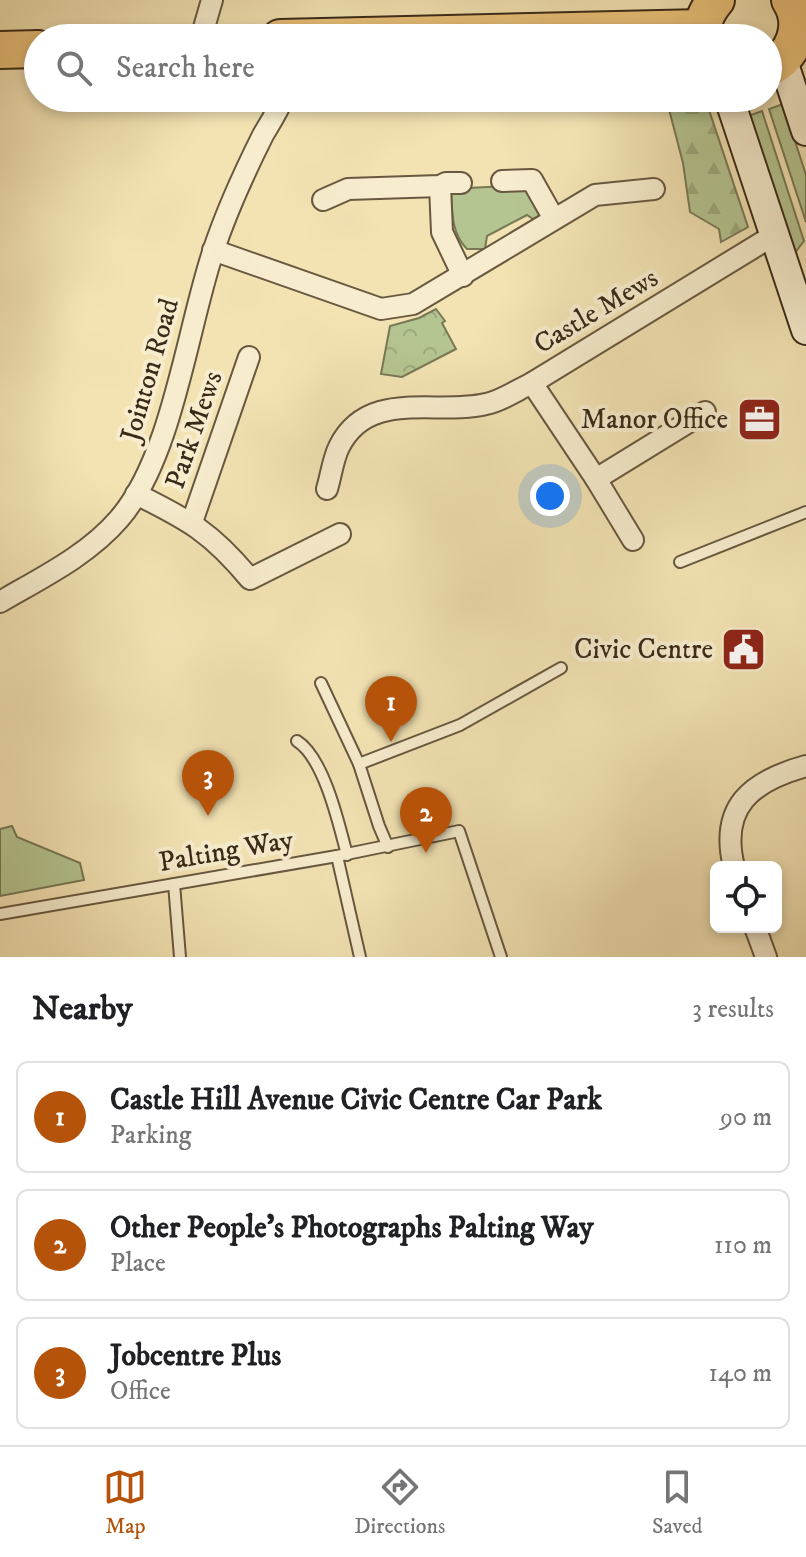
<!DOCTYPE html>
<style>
:root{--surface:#fff;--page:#f6f6f6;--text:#202124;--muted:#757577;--line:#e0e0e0;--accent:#b45309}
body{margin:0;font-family:"IM FELL DW Pica",serif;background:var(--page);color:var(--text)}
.controls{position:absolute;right:24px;bottom:24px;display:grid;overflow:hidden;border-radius:12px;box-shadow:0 4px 12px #0003}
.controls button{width:72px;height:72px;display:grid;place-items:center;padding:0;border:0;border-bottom:2px solid var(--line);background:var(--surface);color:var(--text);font:40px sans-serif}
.you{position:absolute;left:550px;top:496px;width:28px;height:28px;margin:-20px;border:6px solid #fff;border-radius:50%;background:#1a73e8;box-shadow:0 0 0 12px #1a73e833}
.badge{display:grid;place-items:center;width:52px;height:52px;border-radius:50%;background:var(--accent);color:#fff;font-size:26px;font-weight:700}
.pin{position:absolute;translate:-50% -66px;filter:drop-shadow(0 2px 4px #0008)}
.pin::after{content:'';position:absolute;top:42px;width:28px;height:24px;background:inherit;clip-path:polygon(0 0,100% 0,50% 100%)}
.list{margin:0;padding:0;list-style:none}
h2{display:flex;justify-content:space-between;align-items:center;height:104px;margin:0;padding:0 32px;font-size:34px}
h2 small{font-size:26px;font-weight:400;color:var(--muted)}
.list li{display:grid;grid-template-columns:52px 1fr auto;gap:24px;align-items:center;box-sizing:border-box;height:112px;margin:0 16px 16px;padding:0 16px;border:2px solid var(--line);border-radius:12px}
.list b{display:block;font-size:30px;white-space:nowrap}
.list p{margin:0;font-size:26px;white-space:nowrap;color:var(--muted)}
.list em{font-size:26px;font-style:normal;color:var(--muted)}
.icon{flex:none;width:44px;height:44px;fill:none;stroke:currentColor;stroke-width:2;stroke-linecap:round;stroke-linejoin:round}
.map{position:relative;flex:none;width:806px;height:957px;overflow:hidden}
.search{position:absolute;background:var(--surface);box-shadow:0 4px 12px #0003;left:24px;right:24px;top:24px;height:88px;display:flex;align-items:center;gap:20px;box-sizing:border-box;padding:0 28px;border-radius:44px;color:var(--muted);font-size:30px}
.sheet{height:488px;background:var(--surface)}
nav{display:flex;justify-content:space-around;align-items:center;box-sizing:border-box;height:112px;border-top:2px solid var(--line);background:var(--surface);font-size:22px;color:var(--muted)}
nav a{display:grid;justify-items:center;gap:4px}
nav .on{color:var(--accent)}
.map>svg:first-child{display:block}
</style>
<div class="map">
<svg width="806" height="957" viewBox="0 0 806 957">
<defs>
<pattern id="forest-firs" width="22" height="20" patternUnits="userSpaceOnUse" patternTransform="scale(2)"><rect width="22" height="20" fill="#b5c591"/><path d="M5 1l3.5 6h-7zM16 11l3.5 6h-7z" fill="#9ca97c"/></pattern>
<pattern id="park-crowns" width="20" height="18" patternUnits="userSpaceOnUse" patternTransform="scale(2)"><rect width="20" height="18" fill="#b5c591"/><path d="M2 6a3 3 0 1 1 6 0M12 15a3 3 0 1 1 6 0" fill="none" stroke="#9ca97c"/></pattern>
</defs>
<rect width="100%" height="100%" fill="#f3e3b3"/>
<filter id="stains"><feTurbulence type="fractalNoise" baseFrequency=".0025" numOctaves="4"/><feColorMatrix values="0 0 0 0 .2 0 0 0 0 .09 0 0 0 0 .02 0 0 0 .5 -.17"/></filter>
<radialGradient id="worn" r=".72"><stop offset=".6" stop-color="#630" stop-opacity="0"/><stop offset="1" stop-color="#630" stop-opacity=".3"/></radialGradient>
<!-- grass -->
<g fill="#b5c591" stroke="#787855" stroke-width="2">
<path d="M783,104L806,175V222L769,109Z"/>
<path d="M762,111L804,241L794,254L748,116Z"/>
<path d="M524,185L540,209L539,216L533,219L527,215L487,236L485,249H467C451,233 452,211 451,189Z"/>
<path d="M12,826L17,837L80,863L84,880L0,896V829Z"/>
</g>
<!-- forest -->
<path fill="url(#forest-firs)" stroke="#787855" stroke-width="2" d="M666,98H705L748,227L721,242L719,229L690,212L683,163Z"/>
<!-- park -->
<path fill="url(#park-crowns)" stroke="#787855" stroke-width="2" d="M436,309L445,321L442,323L456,349L402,377L381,374L390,326L419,318Z"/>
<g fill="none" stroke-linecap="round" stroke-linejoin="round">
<defs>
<g id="lane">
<path d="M680,562L806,512"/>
<path d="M321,683L359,764"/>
<path d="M297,741C324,758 339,824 347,855"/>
<path d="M388,847L379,826L359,764L460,725L561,668"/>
<path d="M337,856L360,957"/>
<path d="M174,884L180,957"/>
<path d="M0,914L337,856L459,831L501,957"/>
</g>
<g id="street">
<path d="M201,38L212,0"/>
<path d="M502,181L532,180L554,219"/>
<path d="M440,186L442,232L463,276"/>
<path d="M323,200L348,189L440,186L446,183H461"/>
<path d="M213,250L381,309L413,304L595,195L654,189"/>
<path d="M532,383L596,479L705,412"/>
<path d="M596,479L633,540"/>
<path d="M327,489C331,476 333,459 339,447C368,388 436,416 486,404C502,401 517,390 532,383L774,235"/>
<path d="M136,494C189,520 212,533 250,579L340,534"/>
<path d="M192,522L249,357"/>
<path d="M0,602C41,578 87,556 119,519C172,458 187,330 213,252C226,212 244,173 263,135C270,123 278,111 283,98"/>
<path d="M734,867C719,806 752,781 806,766"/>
<path d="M755,927L766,957"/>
</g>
<g id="secondary">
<path d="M783,61L806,131"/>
<path d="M729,98L806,330"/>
</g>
<g id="highway">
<path d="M280,38L702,28"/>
<path d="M704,38C701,23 706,12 716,0"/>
<path d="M0,50L38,49"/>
<path d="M768,68C794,57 806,25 790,0"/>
</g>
</defs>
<!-- lane casing -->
<use href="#lane" stroke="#685840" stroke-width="14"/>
<!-- street casing -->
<use href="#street" stroke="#685840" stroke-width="24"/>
<!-- secondary casing -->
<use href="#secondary" stroke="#3a2a19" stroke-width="32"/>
<!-- highway casing -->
<use href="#highway" stroke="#3a2a19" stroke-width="40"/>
<!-- lane -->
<use href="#lane" stroke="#f7edce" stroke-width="10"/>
<!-- street -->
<use href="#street" stroke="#f7edce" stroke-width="20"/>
<!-- secondary -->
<use href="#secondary" stroke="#f7edce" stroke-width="28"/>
<!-- highway -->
<use href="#highway" stroke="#eac27a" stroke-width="36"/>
</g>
<!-- icons -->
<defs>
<symbol id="office-square" viewBox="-11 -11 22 22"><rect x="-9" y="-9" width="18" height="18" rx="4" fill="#8f2418" stroke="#f7edce"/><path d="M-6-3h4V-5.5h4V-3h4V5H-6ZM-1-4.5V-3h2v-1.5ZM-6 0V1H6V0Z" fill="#fff"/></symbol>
<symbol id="civic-square" viewBox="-11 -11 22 22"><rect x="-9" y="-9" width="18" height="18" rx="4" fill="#8f2418" stroke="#f7edce"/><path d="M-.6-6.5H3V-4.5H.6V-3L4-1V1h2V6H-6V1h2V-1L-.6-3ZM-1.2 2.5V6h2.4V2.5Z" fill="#fff"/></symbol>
</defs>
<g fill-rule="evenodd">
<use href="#office-square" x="734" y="394" width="51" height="51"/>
<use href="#civic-square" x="718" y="624" width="51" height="51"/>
</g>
<g text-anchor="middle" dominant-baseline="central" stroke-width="8" stroke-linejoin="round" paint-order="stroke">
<!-- street labels -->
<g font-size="28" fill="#3a2a19" stroke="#f7edce">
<text transform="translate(596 311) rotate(-31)">Castle Mews</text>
<text transform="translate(150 370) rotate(-74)">Jointon Road</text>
<text transform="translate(194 430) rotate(-71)">Park Mews</text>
<text transform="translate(226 851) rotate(-10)">Palting Way</text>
</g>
<!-- poi labels -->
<g font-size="28" fill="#3a2a19" stroke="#f7edce" text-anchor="end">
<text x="728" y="419">Manor Office</text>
<text x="713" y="649">Civic Centre</text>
</g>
</g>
<rect width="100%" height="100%" filter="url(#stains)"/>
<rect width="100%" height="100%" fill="url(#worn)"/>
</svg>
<div class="controls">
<button><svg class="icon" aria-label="locate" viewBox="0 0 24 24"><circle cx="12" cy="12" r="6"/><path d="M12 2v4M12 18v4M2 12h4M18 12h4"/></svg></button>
</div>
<div class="you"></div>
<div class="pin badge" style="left:391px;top:742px">1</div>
<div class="pin badge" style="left:426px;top:853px">2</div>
<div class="pin badge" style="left:208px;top:816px">3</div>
<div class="search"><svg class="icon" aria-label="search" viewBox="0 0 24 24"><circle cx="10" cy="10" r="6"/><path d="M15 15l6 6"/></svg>Search here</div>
</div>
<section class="sheet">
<h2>Nearby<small>3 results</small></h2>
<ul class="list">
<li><span class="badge">1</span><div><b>Castle Hill Avenue Civic Centre Car Park</b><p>Parking</p></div><em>90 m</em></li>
<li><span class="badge">2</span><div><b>Other People's Photographs Palting Way</b><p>Place</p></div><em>110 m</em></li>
<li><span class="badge">3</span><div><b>Jobcentre Plus</b><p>Office</p></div><em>140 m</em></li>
</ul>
</section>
<nav>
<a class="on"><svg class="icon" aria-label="map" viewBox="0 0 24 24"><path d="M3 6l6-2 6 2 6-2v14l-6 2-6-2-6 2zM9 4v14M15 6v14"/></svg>Map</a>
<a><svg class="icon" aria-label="directions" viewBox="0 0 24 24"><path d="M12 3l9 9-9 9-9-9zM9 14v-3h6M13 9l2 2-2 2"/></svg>Directions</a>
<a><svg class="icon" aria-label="saved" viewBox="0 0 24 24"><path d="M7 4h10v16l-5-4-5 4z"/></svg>Saved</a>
</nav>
